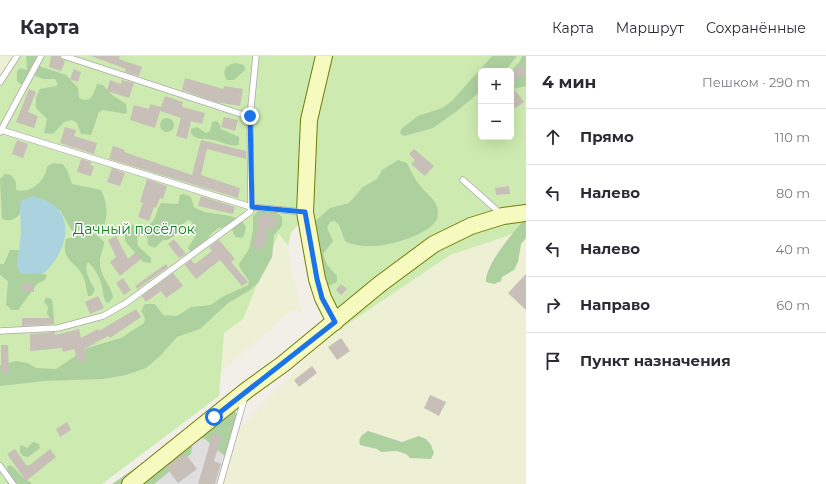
<!DOCTYPE html>
<html lang="ru">
<meta charset="utf-8">
<style>
:root{--surface:#fff;--page:#f7f7f7;--text:#2b2b33;--muted:#7c7c81;--line:#e1e1e2}
body{margin:0;font-family:Montserrat,sans-serif;background:var(--page);color:var(--text)}
.controls{position:absolute;right:12px;top:12px;display:grid;overflow:hidden;border-radius:6px;box-shadow:0 4px 16px #0002}
.controls button{width:36px;height:36px;display:grid;place-items:center;padding:0;border:0;border-bottom:1px solid var(--line);background:var(--surface);color:var(--text);font:20px sans-serif}
.stop{position:absolute;width:12px;height:12px;margin:-9px;border:3px solid #1a73e8;border-radius:50%;background:#fff}
.stop.end{background:#1a73e8;border-color:#fff;box-shadow:0 1px 4px #0008}
.list{margin:0;padding:0;list-style:none}
h2{display:flex;justify-content:space-between;align-items:center;height:52px;margin:0;padding:0 16px;font-size:17px}
h2 small{font-size:13px;font-weight:400;color:var(--muted)}
.list li{display:grid;grid-template-columns:26px 1fr auto;gap:12px;align-items:center;box-sizing:border-box;height:56px;padding:0 16px;border-top:1px solid var(--line)}
.list b{display:block;font-size:15px;white-space:nowrap}
.list em{font-size:13px;font-style:normal;color:var(--muted)}
.icon{flex:none;width:22px;height:22px;fill:none;stroke:currentColor;stroke-width:2;stroke-linecap:round;stroke-linejoin:round}
.map{position:relative;flex:none;width:526px;height:428px;overflow:hidden}
header{display:flex;align-items:center;gap:24px;box-sizing:border-box;height:56px;padding:0 20px;background:var(--surface);border-bottom:1px solid var(--line)}
header strong{font-size:19px}
nav{display:flex;gap:22px;margin-inline-start:auto;font-size:14px}
main{display:flex}
aside{flex:1;background:var(--surface)}
.map>svg:first-child{display:block}
</style>
<header>
<strong>Карта</strong>
<nav><a>Карта</a><a>Маршрут</a><a>Сохранённые</a></nav>
</header>
<main>
<div class="map">
<svg width="526" height="428" viewBox="0 0 526 428">
<rect width="100%" height="100%" fill="#f2efe9"/>
<!-- residential -->
<path fill="#e0dfdf" d="M213,361L236,376L217,428H131Z"/>
<!-- farmland -->
<g fill="#eef0d5">
<path d="M0,0H17L0,26Z"/>
<path d="M526,170V428H217L236,376L327,282L450,198L507,180Z"/>
<path d="M274,179H280L288,190L291,214L302,257L295,254L290,256L197,336L0,330L258,227L272,201Z"/>
</g>
<!-- grass -->
<path fill="#cdebb0" fill-rule="evenodd" d="M17,0H526V170L507,180L450,199L327,282L335,266L303,163L291,177L288,190L280,179H278L273,191L272,201L258,226L243,263L224,277L219,340L102,428H0V26ZM481,15H511V81H481Z"/>
<!-- forest -->
<g fill="#add19e">
<path d="M26,0H38L23,28H20L17,25V15L20,12L27,14Z"/>
<path d="M492,0H517L505,15H481V35L457,55L433,72L404,80L400,77L402,72L418,60L442,52L451,46Z"/>
<path d="M522,0H526V30L513,33L511,37V15L520,5Z"/>
<path d="M235,7L244,9L245,14L234,24H227C221,15 226,9 235,7Z"/>
<path d="M39,10L66,19L78,32L79,42L84,44L90,43L93,39L97,28L103,29L112,39L126,48L127,55L126,58L103,54L99,56L91,79L81,78L77,67L72,64L64,66L53,78L44,77L47,63L36,52V41L40,33L56,30L58,28L55,23H43L35,20L36,14Z"/>
<circle cx="167" cy="69" r="7"/>
<path d="M216,65L219,67L221,73L239,81V89C229,91 223,86 214,84C207,82 195,85 191,77V73L197,71L206,77L210,75L212,66Z"/>
<path d="M398,104L407,107C411,115 415,124 421,131C428,140 439,145 438,159C438,176 390,190 375,190C365,190 355,190 345,185L339,169L335,165L330,166L327,171L333,185L323,198L327,209L337,220V226L327,231L312,168L330,152L349,147L363,131L377,123L382,114Z"/>
<path d="M53,107L63,108L67,114L72,128L101,134C107,146 109,159 103,172L97,174L72,175L60,154L20,149V158C14,164 10,166 2,163L0,123L5,118L11,119L16,126V134C31,138 45,125 47,111Z"/>
<path d="M184,138L191,141L194,151C209,162 238,154 246,171L244,180L242,182L235,181L232,173C221,168 214,174 208,182C204,187 198,190 193,195H190L188,192L195,180L192,166L188,164L183,168L176,179L168,184H163L155,192L148,189L147,180L142,178L139,179L137,181L138,190L151,202V207L143,206L125,185L124,173C129,164 143,174 151,167C156,163 157,153 161,147L178,148L180,139Z"/>
<path d="M259,154C268,154 276,154 282,161V170L274,179L272,201L258,227L250,234L227,248L200,273L177,281L160,300L146,312L126,319L103,323L45,325L0,330V309L16,305L28,307L36,312L56,313L87,292L121,282L144,267L145,262L141,255L145,248H155L163,259L177,260L191,251L211,249L222,241L248,229L249,225L240,212L239,208L249,193L253,174V160Z"/>
<path d="M524,164H526V182L521,188L518,206L514,214L502,221L501,225L494,228L486,226C484,211 513,176 524,164Z"/>
<path d="M86,177L96,178L104,186C104,194 99,200 100,208C100,220 111,229 113,241L109,247L106,246C103,241 103,235 102,230C100,222 94,211 88,206C83,214 91,226 95,234L91,240H88C86,232 86,226 82,218C73,203 61,205 66,183Z"/>
<path d="M10,194H19L17,211L47,219L45,224L37,228L18,254H12L6,249L8,225L0,219V208H4Z"/>
<path d="M46,241L52,243L54,262L52,265L47,258L48,251L44,246Z"/>
<path d="M233,354L239,359L227,402L205,383L193,380Z"/>
<path d="M368,375L402,386L419,380L426,383L431,389L434,397L431,403L410,402L406,398L397,395L381,396L377,393L360,389C358,382 361,379 368,375Z"/>
<path d="M172,383L188,387L192,391L191,398L154,428H112L161,394Z"/>
<path d="M33,386L39,388L40,392L28,401L23,400L20,397V390L21,389L27,392Z"/>
<path d="M9,409C16,411 18,418 24,422C27,425 29,424 32,428H17L8,418L7,411Z"/>
</g>
<!-- water -->
<path fill="#aad3df" d="M32,140C77,149 72,191 44,217L21,218L17,211L21,177L20,149L21,145Z"/>
<!-- building -->
<g fill="#c7bfb8">
<path d="M51,0H60L61,3L65,5L61,15L49,11Z"/>
<path d="M91,0H120L119,3L142,11L139,20L125,16L126,13Z"/>
<path d="M521,8L526,17L511,28V16Z"/>
<path d="M74,13L81,16L78,26L70,23Z"/>
<path d="M185,22L223,33L224,30L243,33L240,50L216,46L182,34Z"/>
<path d="M110,24L121,28L122,24L134,27L129,42L107,35Z"/>
<path d="M511,29L524,46L511,55Z"/>
<path d="M29,33L36,36L28,56L38,60L34,72L16,66Z"/>
<path d="M165,40L183,46L182,51L205,57L202,68L191,65L187,83L176,80L181,62L160,55L155,72L130,64L134,49L149,53L150,48L161,51Z"/>
<path d="M224,61L238,64L235,75L221,71Z"/>
<path d="M65,71L76,74L74,80L97,87L94,98L60,87Z"/>
<path d="M17,84L28,88L23,102L12,98Z"/>
<path d="M201,84L246,95V103L207,93L201,119L240,132L238,142L109,103L113,90L125,94L124,96L192,119Z"/>
<path d="M414,93L434,110L425,120L411,108L415,104L409,98Z"/>
<path d="M81,103L91,106L90,109L94,110L91,120L77,116Z"/>
<path d="M112,112L125,117L120,130L107,126Z"/>
<path d="M147,123L167,130L163,143L160,142L156,152L154,151L149,165L138,161L143,147L140,146Z"/>
<path d="M509,130L510,138L496,139L495,132Z"/>
<path d="M201,140L235,151L233,158L198,150Z"/>
<path d="M269,158L279,163L273,175L266,171L267,181L262,194L252,190L258,173V159Z"/>
<path d="M116,180L128,203L136,196L141,203L120,220L110,206L116,201L108,184Z"/>
<path d="M174,183L186,198L179,202L168,188Z"/>
<path d="M219,184L235,203L231,206L248,226L242,230L220,204L196,223L185,209L191,204L195,208L212,195L209,191Z"/>
<path d="M166,208L168,211L137,233L135,230Z"/>
<path d="M173,217L183,230L166,242L161,235L146,246L142,240Z"/>
<path d="M526,218V254L508,237Z"/>
<path d="M123,222L131,234L124,239L116,227Z"/>
<rect x="22" y="228" width="12" height="8"/>
<path d="M341,228L347,233L341,239L336,234Z"/>
<path d="M98,240L104,252L90,258L85,246Z"/>
<path d="M136,253L141,261L110,282L108,280L84,293L87,305L78,307L74,293L63,296L62,292L30,295V278L55,276V279L79,273L81,282L98,273L99,275Z"/>
<path d="M22,262H54V268L22,270Z"/>
<path d="M341,282L350,295L337,304L328,291Z"/>
<path d="M1,289H8L9,318H1Z"/>
<path d="M312,310L317,317L299,331L294,324Z"/>
<path d="M430,339L446,346L439,360L424,352Z"/>
<path d="M67,366L71,374L60,381L56,373Z"/>
<path d="M213,377L222,380L214,405L221,408L219,414L215,428H198Z"/>
<path d="M15,393L26,409H30L50,393L56,401L26,425L7,398Z"/>
<path d="M185,397L197,413L178,427L166,411Z"/>
</g>
<g fill="none" stroke-linecap="round" stroke-linejoin="round">
<defs>
<g id="lane">
<path d="M0,26L17,0"/>
<path d="M250,61L256,0"/>
<path d="M1,74L251,151L303,156"/>
<path d="M0,76L41,0"/>
<path d="M463,124L501,158"/>
<path d="M0,275L58,272L103,260L126,247L250,156L251,151L250,61L64,0"/>
<path d="M0,410L13,428"/>
<path d="M220,428L245,340"/>
</g>
<g id="secondary">
<path d="M324,0L309,64L305,156L317,223L323,242L335,266"/>
<path d="M130,428L247,334L283,308L380,228L434,188L471,170L503,160L526,157"/>
</g>
</defs>
<!-- lane casing -->
<use href="#lane" stroke="#a9a9a9" stroke-width="7"/>
<!-- secondary casing -->
<use href="#secondary" stroke="#707d05" stroke-width="18"/>
<!-- lane -->
<use href="#lane" stroke="#fff" stroke-width="5.5"/>
<!-- secondary -->
<use href="#secondary" stroke="#f7fabf" stroke-width="16"/>
</g>
<g fill="none" stroke-linecap="round" stroke-linejoin="round">
<!-- route -->
<path stroke="#1a73e8" stroke-width="5" d="M214,361L335,266L322,242L317,223L305,156L252,151L250,60"/>
</g>
<g text-anchor="middle" dominant-baseline="central" stroke-width="3" stroke-linejoin="round" paint-order="stroke">
<!-- park labels -->
<g font-size="14" fill="#0c8416" stroke="#fff">
<text x="134" y="173">Дачный посёлок</text>
</g>
</g>
</svg>
<div class="controls">
<button>+</button>
<button>−</button>
</div>
<div class="stop" style="left:214px;top:361px"></div>
<div class="stop end" style="left:250px;top:60px"></div>
</div>
<aside>
<h2>4 мин<small>Пешком · 290 m</small></h2>
<ul class="list">
<li><svg class="icon" aria-label="ahead" viewBox="0 0 24 24"><path d="M12 20V5M6 11l6-6 6 6"/></svg><div><b>Прямо</b></div><em>110 m</em></li>
<li><svg class="icon" aria-label="left" viewBox="0 0 24 24"><path d="M17 20v-9H6M10 6l-5 5 5 5"/></svg><div><b>Налево</b></div><em>80 m</em></li>
<li><svg class="icon" aria-label="left" viewBox="0 0 24 24"><path d="M17 20v-9H6M10 6l-5 5 5 5"/></svg><div><b>Налево</b></div><em>40 m</em></li>
<li><svg class="icon" aria-label="right" viewBox="0 0 24 24"><path d="M7 20v-9h11M14 6l5 5-5 5"/></svg><div><b>Направо</b></div><em>60 m</em></li>
<li><svg class="icon" aria-label="arrive" viewBox="0 0 24 24"><path d="M6 21V4h12l-3 4 3 4H6"/></svg><div><b>Пункт назначения</b></div></li>
</ul>
</aside>
</main>
